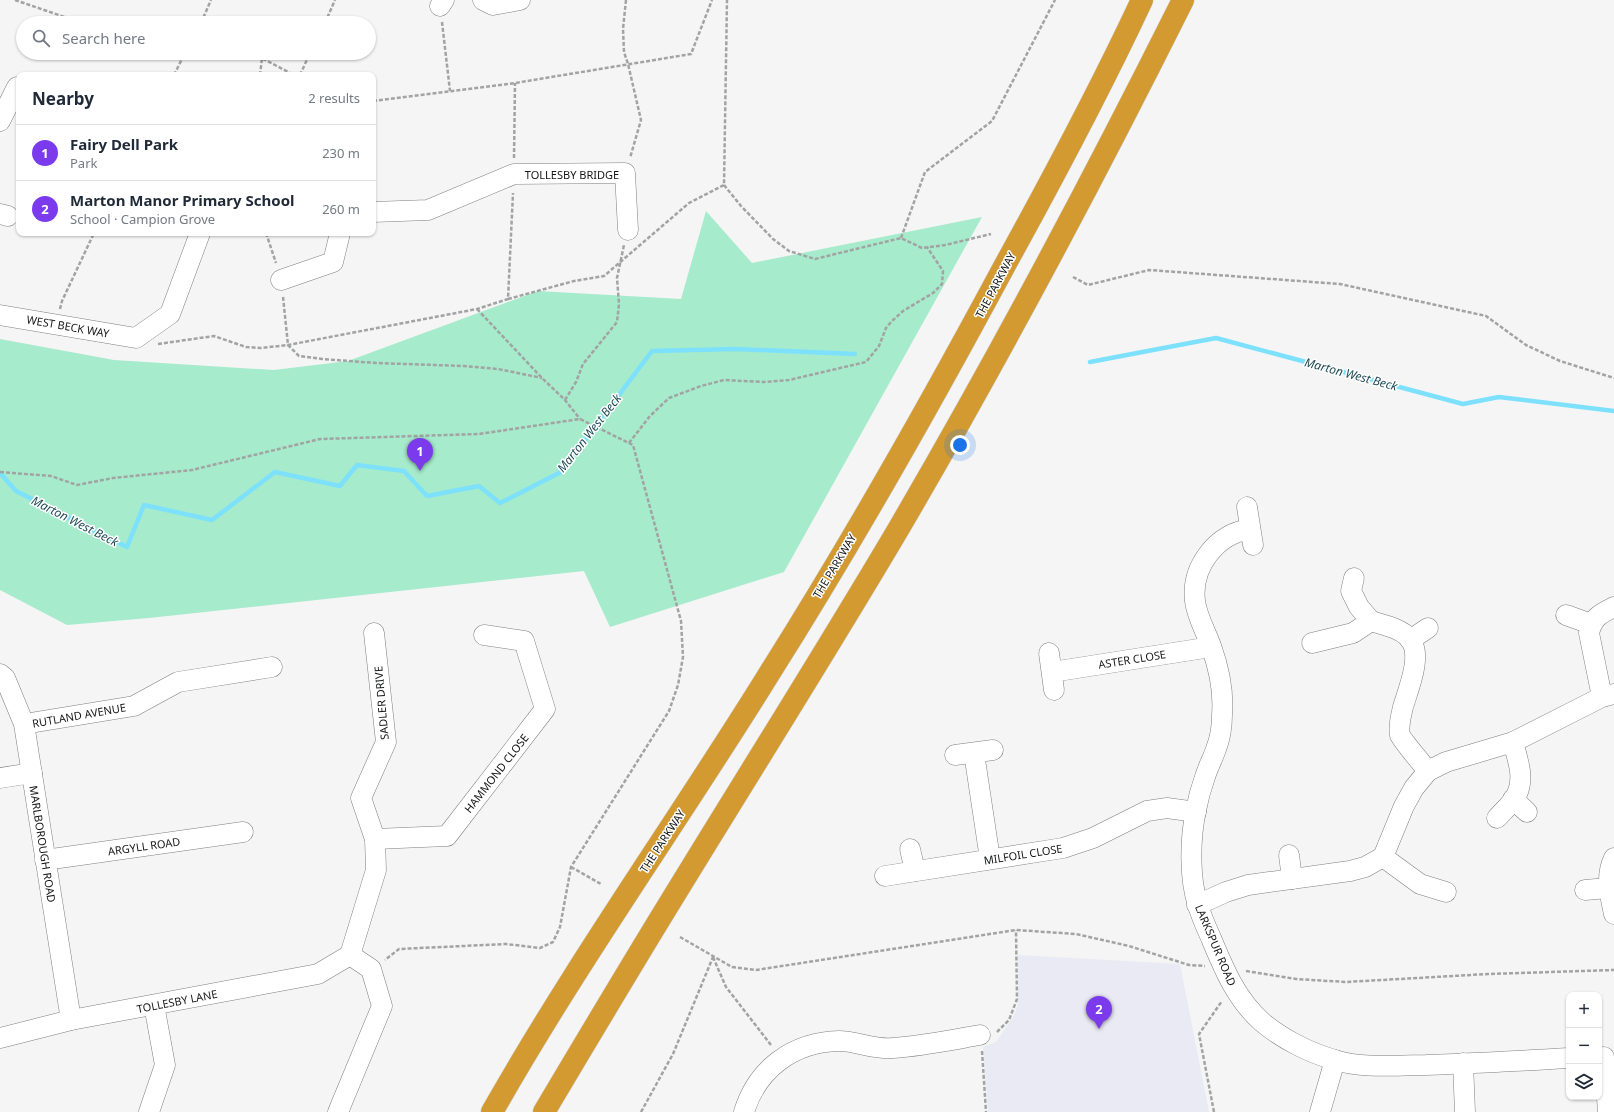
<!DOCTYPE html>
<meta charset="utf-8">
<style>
:root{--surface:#fff;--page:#f6f6f7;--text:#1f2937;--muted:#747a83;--line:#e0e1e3;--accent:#7c3aed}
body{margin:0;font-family:"Noto Sans",sans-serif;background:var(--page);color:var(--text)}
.controls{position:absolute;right:12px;bottom:12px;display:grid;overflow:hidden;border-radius:8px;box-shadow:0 1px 3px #0004}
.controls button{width:36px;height:36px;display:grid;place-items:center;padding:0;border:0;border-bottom:1px solid var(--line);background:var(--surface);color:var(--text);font:20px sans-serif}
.you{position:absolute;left:960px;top:445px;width:14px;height:14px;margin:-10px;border:3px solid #fff;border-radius:50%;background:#1a73e8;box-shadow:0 0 0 6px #1a73e833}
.badge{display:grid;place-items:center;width:26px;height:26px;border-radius:50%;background:var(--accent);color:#fff;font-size:13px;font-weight:700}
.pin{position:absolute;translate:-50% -33px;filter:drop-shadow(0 1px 2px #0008)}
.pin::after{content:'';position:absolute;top:21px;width:14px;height:12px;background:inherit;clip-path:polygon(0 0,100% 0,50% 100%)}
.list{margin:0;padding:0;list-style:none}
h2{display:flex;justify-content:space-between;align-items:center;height:52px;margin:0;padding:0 16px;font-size:17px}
h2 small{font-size:13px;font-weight:400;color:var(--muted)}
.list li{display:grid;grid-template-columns:26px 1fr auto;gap:12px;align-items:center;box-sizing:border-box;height:56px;padding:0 16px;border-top:1px solid var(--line)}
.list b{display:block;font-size:15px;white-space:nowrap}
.list p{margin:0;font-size:13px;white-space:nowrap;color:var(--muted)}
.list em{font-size:13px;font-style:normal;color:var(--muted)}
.icon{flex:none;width:22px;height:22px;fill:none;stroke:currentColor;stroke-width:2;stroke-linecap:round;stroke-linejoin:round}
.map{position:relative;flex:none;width:1614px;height:1112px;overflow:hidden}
.search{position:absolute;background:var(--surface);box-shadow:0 1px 3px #0004;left:16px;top:16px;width:360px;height:44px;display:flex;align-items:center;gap:10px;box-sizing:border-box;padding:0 14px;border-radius:22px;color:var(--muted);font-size:15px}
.panel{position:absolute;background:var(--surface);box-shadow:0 1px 3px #0004;left:16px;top:72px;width:360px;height:164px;border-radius:8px}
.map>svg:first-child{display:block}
</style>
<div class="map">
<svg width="1614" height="1112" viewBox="0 0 1614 1112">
<rect width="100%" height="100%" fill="#f5f5f6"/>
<!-- built -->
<path fill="#e9eaf3" d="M1018,955L1180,964L1209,1112H988L983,1047L996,1042L1013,1017L1018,1005Z"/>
<!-- green -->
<path fill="#a6ebcb" d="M706,211L752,263L982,217L784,572L610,627L584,571L149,618L67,625L0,590V339L114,360L274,370L348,361L538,291L681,299Z"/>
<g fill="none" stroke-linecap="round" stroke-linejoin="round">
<!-- stream -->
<g stroke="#7de0fc" stroke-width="4.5">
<path d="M1090,362L1216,338L1463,404L1499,397L1614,411"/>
<path d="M0,473L16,491L127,547L144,505L212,520L275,472L340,486L357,465L404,471L427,496L479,486L500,503L561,472L652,351L736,349L855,354"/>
</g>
<defs>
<g id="minor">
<path d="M483,0L493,5L520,0"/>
<path d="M440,6L444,0"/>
<path d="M0,121L17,87L19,88"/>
<path d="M373,212L428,210L514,174L625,173L628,230"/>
<path d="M0,214L8,216"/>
<path d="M281,280L333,262L340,233"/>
<path d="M0,315L136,338L170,314L200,233"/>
<path d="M1247,507L1253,545"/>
<path d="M1250,529C1216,534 1191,567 1195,601C1197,617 1206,632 1211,646C1219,668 1224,691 1222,715C1222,725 1220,739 1216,749C1213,758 1208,767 1205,777C1201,788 1198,799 1196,810C1190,838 1189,878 1198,905C1201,916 1206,927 1211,938C1224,969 1236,999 1262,1022C1282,1039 1310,1053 1335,1060C1364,1069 1396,1065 1426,1065C1474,1063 1521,1061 1569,1058"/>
<path d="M1354,578L1351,591L1359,607L1371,621"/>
<path d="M1566,615L1591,624"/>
<path d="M1371,621C1384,625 1401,628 1410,639C1423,655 1408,690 1403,707C1401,716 1398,726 1400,735C1402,740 1423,765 1428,771"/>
<path d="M1410,640L1428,628"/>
<path d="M1312,643L1353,633L1371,621"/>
<path d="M1049,653L1054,690"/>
<path d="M1052,672L1211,647"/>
<path d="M0,674L5,678L24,724L71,1020"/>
<path d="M1602,697L1589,633C1593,617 1600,614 1614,607"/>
<path d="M24,724L134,706L178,682L272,667"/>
<path d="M974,753L990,859"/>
<path d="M955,755L993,750"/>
<path d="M0,778L32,773"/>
<path d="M1513,799L1527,812"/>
<path d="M1497,818C1503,811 1513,803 1517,794C1525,777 1517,758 1513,742"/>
<path d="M375,839L447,836L545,709L524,641L484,635"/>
<path d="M910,849L915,871"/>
<path d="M1289,855L1292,879"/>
<path d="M1383,857L1420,884L1446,892"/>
<path d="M1614,858C1605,876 1610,895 1614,914"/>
<path d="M45,860L243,832"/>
<path d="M885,876L1063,848L1093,838L1147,811L1167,808L1196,812"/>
<path d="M1585,890L1608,888"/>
<path d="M1197,905L1226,892L1248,885L1350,871L1365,867L1383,857L1404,806L1414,788L1428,771L1446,762L1513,742L1602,697L1614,694"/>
<path d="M350,955L376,870L375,839L361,798L386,742L374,633"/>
<path d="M0,1038L71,1020L318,974L350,955"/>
<path d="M1604,1057L1608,1112"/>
<path d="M1463,1063L1465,1112"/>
<path d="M149,1112L165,1065L154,1005"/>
<path d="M338,1112L382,1006L371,969L350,955"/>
<path d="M744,1112C757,1069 793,1042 839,1041C857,1041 875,1050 893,1048C922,1046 951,1040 980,1035"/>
<path d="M1320,1112L1335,1060"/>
</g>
<g id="highway">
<path d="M492,1112C577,962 678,821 769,674C853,541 931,403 1005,265C1053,178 1100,90 1142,0"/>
<path d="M544,1112C588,1038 632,964 677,891C751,770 827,650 899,528C1000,355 1094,178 1183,0"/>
</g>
</defs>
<!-- minor casing -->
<use href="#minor" stroke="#7f7f81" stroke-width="21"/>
<!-- highway casing -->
<use href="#highway" stroke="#d0d0d0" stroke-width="23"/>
<!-- path -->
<g stroke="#a2a3a3" stroke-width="2.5" stroke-dasharray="4 2" stroke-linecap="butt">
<path d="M15,0L82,23"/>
<path d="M626,0L623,29L624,52L628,64L641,120L630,158"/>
<path d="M442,22L450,91"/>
<path d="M201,23L211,0"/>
<path d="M325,23L335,0"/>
<path d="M166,53L182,59L185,53"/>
<path d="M252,53L294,75"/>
<path d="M174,75L182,59"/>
<path d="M260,75L262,58"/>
<path d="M300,75L310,53"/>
<path d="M373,101L515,83L691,54L712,0"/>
<path d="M514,158L515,83"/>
<path d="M724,185L741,206L773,239L789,251L815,259L901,238L922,248L945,245L991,234"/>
<path d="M266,233L276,263"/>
<path d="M901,238L925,172L992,121L1055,0"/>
<path d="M1073,277L1088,285L1149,270L1340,284L1486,316L1526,345L1560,361L1614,378"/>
<path d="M283,297L288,345L299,356L322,359L376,363L464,366L498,369L542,378"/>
<path d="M508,299L574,281L604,276L689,203L724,185L727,0"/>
<path d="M60,309L62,301L94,233"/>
<path d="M477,309L542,378L565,400L580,419"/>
<path d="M158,344L214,336L246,347L261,348L288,345L477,309L508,299L513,193"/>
<path d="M565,400L576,382L583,364L617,322L619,304L617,278L624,245"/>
<path d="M629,443L650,416L669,398L701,386L724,380L764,382L789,380L866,362L879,346L886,328L892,321L903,311L933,293L942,284L943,271L927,247"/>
<path d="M0,472L51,476L77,485L113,478L192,470L320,439L479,434L580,419L633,445L681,621L683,657L678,685L669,711L571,867L560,927L553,942L540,948L506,944L399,949L385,960"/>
<path d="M571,867L601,884"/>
<path d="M680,937L732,967L756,970L1016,930L1076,934L1129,946L1189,965L1205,966"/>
<path d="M713,957L726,987L771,1045"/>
<path d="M1246,971L1296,979L1346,982L1488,974L1614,970"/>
<path d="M997,1032L1009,1020L1017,999L1016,930"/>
<path d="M982,1051L986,1112"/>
<path d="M641,1112L673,1054L713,957"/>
<path d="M1214,1112L1199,1034L1222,1001"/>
</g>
<!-- minor -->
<use href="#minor" stroke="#fff" stroke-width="20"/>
<!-- highway -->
<use href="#highway" stroke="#d39a31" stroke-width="22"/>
</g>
<g text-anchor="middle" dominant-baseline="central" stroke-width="3" stroke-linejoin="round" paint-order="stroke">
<!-- street labels -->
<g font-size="11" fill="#151616" stroke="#fff">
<text x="572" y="174">TOLLESBY BRIDGE</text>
<text transform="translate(995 285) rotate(-62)">THE PARKWAY</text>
<text transform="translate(68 326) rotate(10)">WEST BECK WAY</text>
<text transform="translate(834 566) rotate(-59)">THE PARKWAY</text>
<text transform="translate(1132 659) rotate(-9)">ASTER CLOSE</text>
<text transform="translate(381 703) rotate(-95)">SADLER DRIVE</text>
<text transform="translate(79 715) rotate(-10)">RUTLAND AVENUE</text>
<text transform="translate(496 773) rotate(-52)">HAMMOND CLOSE</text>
<text transform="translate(662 841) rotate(-57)">THE PARKWAY</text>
<text transform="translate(43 844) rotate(81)">MARLBOROUGH ROAD</text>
<text transform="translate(144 846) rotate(-8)">ARGYLL ROAD</text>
<text transform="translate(1023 854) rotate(-9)">MILFOIL CLOSE</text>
<text transform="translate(1216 945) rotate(67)">LARKSPUR ROAD</text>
<text transform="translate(177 1001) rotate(-11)">TOLLESBY LANE</text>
</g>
<!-- water labels -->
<g font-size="12" font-style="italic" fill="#1e4a56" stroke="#fff">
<text transform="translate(1351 374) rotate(15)">Marton West Beck</text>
<text transform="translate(589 433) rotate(-52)">Marton West Beck</text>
<text transform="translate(75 521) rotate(27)">Marton West Beck</text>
</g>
</g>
</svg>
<div class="controls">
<button>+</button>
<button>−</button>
<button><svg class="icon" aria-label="layers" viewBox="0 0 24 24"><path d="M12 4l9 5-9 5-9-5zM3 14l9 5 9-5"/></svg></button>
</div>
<div class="you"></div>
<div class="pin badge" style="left:420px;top:471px">1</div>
<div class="pin badge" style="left:1099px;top:1029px">2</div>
<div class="search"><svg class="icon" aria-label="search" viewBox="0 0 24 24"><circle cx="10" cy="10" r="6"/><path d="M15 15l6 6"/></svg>Search here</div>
<section class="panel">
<h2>Nearby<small>2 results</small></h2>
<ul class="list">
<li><span class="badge">1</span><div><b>Fairy Dell Park</b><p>Park</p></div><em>230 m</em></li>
<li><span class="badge">2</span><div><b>Marton Manor Primary School</b><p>School · Campion Grove</p></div><em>260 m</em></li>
</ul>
</section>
</div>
